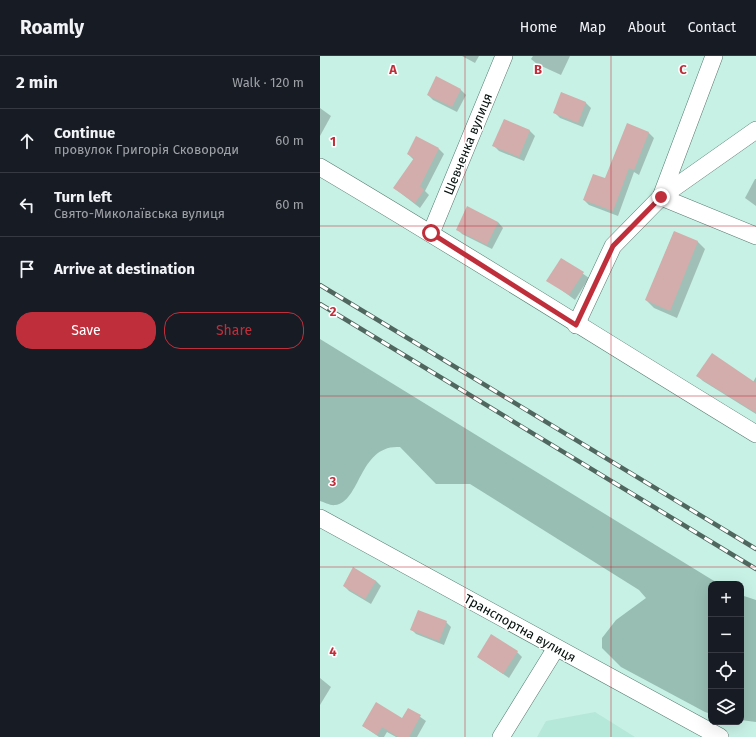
<!DOCTYPE html>
<meta charset="utf-8">
<style>
:root{--surface:#171b24;--page:#242831;--text:#f1f3f6;--muted:#9ea1a6;--line:#363941;--accent:#bf2f3b}
body{margin:0;font-family:"Fira Sans",sans-serif;background:var(--page);color:var(--text)}
.controls{position:absolute;right:12px;bottom:12px;display:grid;overflow:hidden;border-radius:8px;box-shadow:0 4px 16px #0002}
.controls button{width:36px;height:36px;display:grid;place-items:center;padding:0;border:0;border-bottom:1px solid var(--line);background:var(--surface);color:var(--text);font:20px sans-serif}
.stop{position:absolute;width:12px;height:12px;margin:-9px;border:3px solid #bf2f3b;border-radius:50%;background:#fff}
.stop.end{background:#bf2f3b;border-color:#fff;box-shadow:0 1px 4px #0008}
.list{margin:0;padding:0;list-style:none}
h2{display:flex;justify-content:space-between;align-items:center;height:52px;margin:0;padding:0 16px;font-size:17px}
h2 small{font-size:13px;font-weight:400;color:var(--muted)}
.list li{display:grid;grid-template-columns:26px 1fr auto;gap:12px;align-items:center;box-sizing:border-box;height:64px;padding:0 16px;border-top:1px solid var(--line)}
.list b{display:block;font-size:15px;white-space:nowrap}
.list p{margin:0;font-size:13px;white-space:nowrap;color:var(--muted)}
.list em{font-size:13px;font-style:normal;color:var(--muted)}
.actions{display:flex;gap:8px;padding:12px 16px}
.actions a{flex:1;padding:9px 0;border:1px solid var(--accent);border-radius:16px;text-align:center;font-size:14px;color:var(--accent)}
.actions .main{background:var(--accent);color:#fff}
.icon{flex:none;width:22px;height:22px;fill:none;stroke:currentColor;stroke-width:2;stroke-linecap:round;stroke-linejoin:round}
.map{position:relative;flex:none;width:436px;height:681px;overflow:hidden}
header{display:flex;align-items:center;gap:24px;box-sizing:border-box;height:56px;padding:0 20px;background:var(--surface);border-bottom:1px solid var(--line)}
header strong{font-size:19px}
nav{display:flex;gap:22px;margin-inline-start:auto;font-size:14px}
main{display:flex}
aside{flex:1;background:var(--surface)}
.map>svg:first-child{display:block}
</style>
<header>
<strong>Roamly</strong>
<nav><a>Home</a><a>Map</a><a>About</a><a>Contact</a></nav>
</header>
<main>
<aside>
<h2>2 min<small>Walk · 120 m</small></h2>
<ul class="list">
<li><svg class="icon" aria-label="ahead" viewBox="0 0 24 24"><path d="M12 20V5M6 11l6-6 6 6"/></svg><div><b>Continue</b><p>провулок Григорія Сковороди</p></div><em>60 m</em></li>
<li><svg class="icon" aria-label="left" viewBox="0 0 24 24"><path d="M17 20v-9H6M10 6l-5 5 5 5"/></svg><div><b>Turn left</b><p>Свято-Миколаївська вулиця</p></div><em>60 m</em></li>
<li><svg class="icon" aria-label="arrive" viewBox="0 0 24 24"><path d="M6 21V4h12l-3 4 3 4H6"/></svg><div><b>Arrive at destination</b></div></li>
</ul>
<div class="actions"><a class="main">Save</a><a>Share</a></div>
</aside>
<div class="map">
<svg width="436" height="681" viewBox="0 0 436 681">
<rect width="100%" height="100%" fill="#c8f1e5"/>
<!-- built -->
<path fill="#b5e8d9" d="M275,656L315,681H217L226,665Z"/>
<!-- green -->
<g fill="#98beb3">
<path d="M0,283L399,528H391V658L385,656L301,611L282,592V582L296,564L326,542L319,534L150,428H116L80,391C39,388 41,446 15,449C11,450 4,446 0,445Z"/>
<path d="M421,539L436,544V666L421,664Z"/>
</g>
<!-- shadow -->
<g fill="#0003">
<path d="M142,0H159L155,7Z"/>
<path d="M213,0H250L241,19L217,8L211,3Z"/>
<path d="M117,22L141,34L146,39L137,56L113,44L108,39Z"/>
<path d="M265,46L271,52L263,71L240,62L235,57Z"/>
<path d="M0,52L11,60L0,80Z"/>
<path d="M184,64L210,75L215,80L204,105L179,95L174,90Z"/>
<path d="M308,69L329,77L334,82L319,119L314,116L298,160L269,149L264,144L286,124Z"/>
<path d="M119,93L124,98L105,135L109,139L100,152L74,132L94,104L88,98Z"/>
<path d="M435,123H436V150L425,142Z"/>
<path d="M178,166L183,172L172,193L142,178L137,173Z"/>
<path d="M354,176L378,186L385,193L357,262L334,252L326,244Z"/>
<path d="M242,203L269,222L255,244L228,224Z"/>
<path d="M378,320L433,326L436,321V358L383,325Z"/>
<path d="M34,513L56,525L61,530L51,548L29,535L24,530Z"/>
<path d="M126,566L131,571L124,589L96,578L91,573Z"/>
<path d="M197,596L202,601L189,622L158,601Z"/>
<path d="M0,622L11,631L0,649Z"/>
<path d="M89,653L106,665L97,681H76L67,676L64,681H59L43,670L83,663Z"/>
</g>
<!-- building -->
<g fill="#d3adab">
<path d="M116,20L141,33L132,51L107,39Z"/>
<path d="M241,36L266,46L258,67L233,57Z"/>
<path d="M184,63L210,74L199,101L172,90Z"/>
<path d="M307,67L329,76L314,114L309,112L293,155L263,144L273,118L285,122Z"/>
<path d="M96,80L119,92L100,130L104,134L95,147L73,132L94,102L87,98Z"/>
<path d="M147,150L178,166L167,189L136,174Z"/>
<path d="M354,175L378,185L350,255L325,244Z"/>
<path d="M241,202L264,216L249,239L226,225Z"/>
<path d="M392,297L436,327V357L376,320Z"/>
<path d="M33,511L56,525L45,543L23,530Z"/>
<path d="M98,554L127,565L119,585L90,574Z"/>
<path d="M171,578L198,595L183,618L157,601Z"/>
<path d="M56,646L82,662L88,652L101,659L89,681H78L62,671L57,679L42,670Z"/>
</g>
<g fill="none" stroke-linecap="round" stroke-linejoin="round">
<defs>
<g id="minor">
<path d="M394,0L341,141L436,180"/>
<path d="M0,111C147,198 290,289 436,378"/>
<path d="M111,177L184,0"/>
<path d="M256,269L293,190L341,141L436,74"/>
<path d="M0,462L400,681"/>
<path d="M181,681L236,592"/>
</g>
</defs>
<!-- minor casing -->
<use href="#minor" stroke="#54796f" stroke-width="18"/>
<!-- minor -->
<use href="#minor" stroke="#fff" stroke-width="17"/>
<defs>
<g id="rail">
<path d="M0,229L436,493"/>
<path d="M0,248L436,513"/>
</g>
</defs>
<!-- rail casing -->
<use href="#rail" stroke="#506760" stroke-width="4.5"/>
<!-- rail -->
<use href="#rail" stroke="#fff" stroke-width="3" stroke-dasharray="9" stroke-linecap="butt"/>
</g>
<g fill="none" stroke-linecap="round" stroke-linejoin="round">
<!-- route -->
<path stroke="#bf2f3b" stroke-width="5" d="M111,177L256,269L293,190L341,141"/>
</g>
<!-- grid -->
<path fill="none" stroke="#bf2f3b" stroke-width="1" stroke-opacity="0.55" d="M145,0V681M291,0V681M0,170H436M0,340H436M0,511H436"/>
<g text-anchor="middle" dominant-baseline="central" stroke-width="3" stroke-linejoin="round" paint-order="stroke">
<!-- street labels -->
<g font-size="13" fill="#030f0c" stroke="#fff">
<text transform="translate(148 88) rotate(-68)">Шевченка вулиця</text>
<text transform="translate(200 572) rotate(29)">Транспортна вулиця</text>
</g>
</g>
<g font-size="13" text-anchor="middle" font-weight="bold" fill="#bf2f3b" stroke="#fff" stroke-width="3" stroke-linejoin="round" paint-order="stroke">
<text x="73" y="18">A</text>
<text x="218" y="18">B</text>
<text x="363" y="18">C</text>
<text x="13" y="90">1</text>
<text x="13" y="260">2</text>
<text x="13" y="430">3</text>
<text x="13" y="600">4</text>
</g>
</svg>
<div class="controls">
<button>+</button>
<button>−</button>
<button><svg class="icon" aria-label="locate" viewBox="0 0 24 24"><circle cx="12" cy="12" r="6"/><path d="M12 2v4M12 18v4M2 12h4M18 12h4"/></svg></button>
<button><svg class="icon" aria-label="layers" viewBox="0 0 24 24"><path d="M12 4l9 5-9 5-9-5zM3 14l9 5 9-5"/></svg></button>
</div>
<div class="stop" style="left:111px;top:177px"></div>
<div class="stop end" style="left:341px;top:141px"></div>
</div>
</main>
